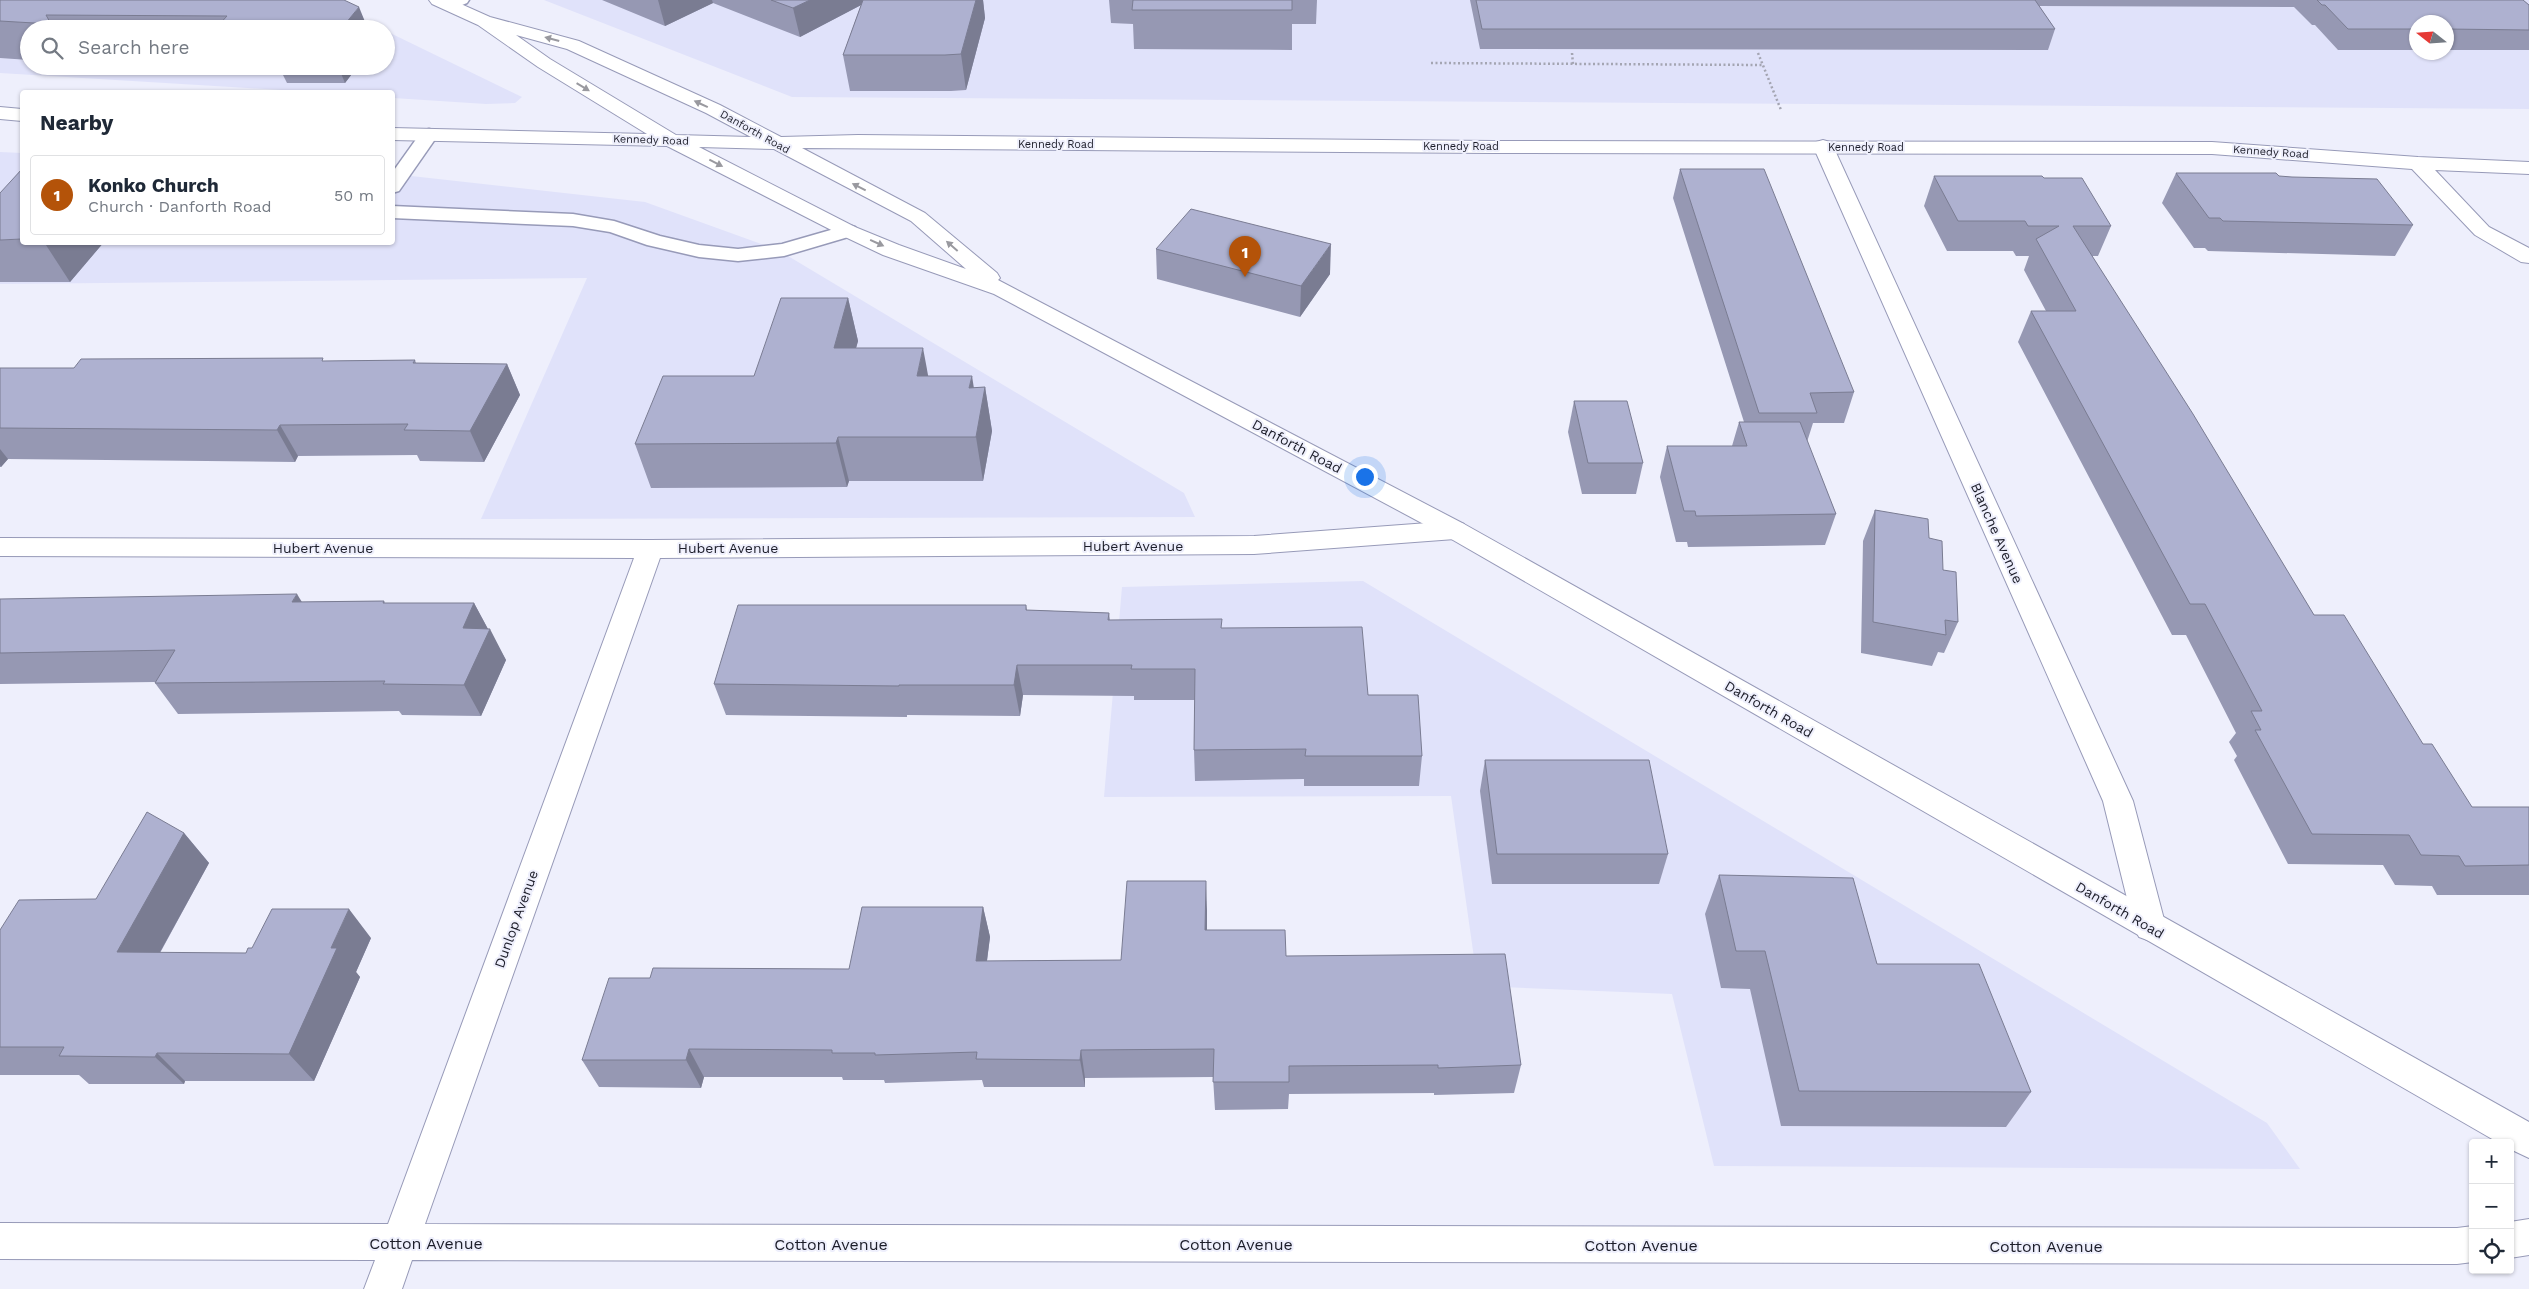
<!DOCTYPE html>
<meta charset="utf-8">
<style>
:root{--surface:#fff;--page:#f2f2f3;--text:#1f2937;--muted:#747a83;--line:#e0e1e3;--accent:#b45309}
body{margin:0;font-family:"Work Sans",sans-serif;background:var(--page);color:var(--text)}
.controls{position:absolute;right:15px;bottom:15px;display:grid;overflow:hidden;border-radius:5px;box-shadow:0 1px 4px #0004}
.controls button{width:45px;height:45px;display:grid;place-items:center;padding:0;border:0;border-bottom:1px solid var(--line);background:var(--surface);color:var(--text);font:25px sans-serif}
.compass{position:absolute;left:2409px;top:15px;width:45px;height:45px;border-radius:50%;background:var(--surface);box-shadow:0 1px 4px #0004;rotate:287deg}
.you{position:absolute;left:1364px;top:476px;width:18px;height:18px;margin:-12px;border:4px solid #fff;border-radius:50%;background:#1a73e8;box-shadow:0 0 0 8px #1a73e833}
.badge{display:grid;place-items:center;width:32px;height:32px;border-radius:50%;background:var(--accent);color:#fff;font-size:16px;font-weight:700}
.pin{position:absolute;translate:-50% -41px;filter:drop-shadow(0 1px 2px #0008)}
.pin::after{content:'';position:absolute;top:26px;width:18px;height:15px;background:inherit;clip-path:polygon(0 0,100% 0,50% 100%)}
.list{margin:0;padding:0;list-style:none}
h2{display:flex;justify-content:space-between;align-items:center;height:65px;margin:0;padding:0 20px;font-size:21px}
h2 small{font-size:16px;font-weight:400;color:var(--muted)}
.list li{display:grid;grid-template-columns:32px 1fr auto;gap:15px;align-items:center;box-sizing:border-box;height:80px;margin:0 10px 10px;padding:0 10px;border:1px solid var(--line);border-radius:5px}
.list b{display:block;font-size:19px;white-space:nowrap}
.list p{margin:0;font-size:16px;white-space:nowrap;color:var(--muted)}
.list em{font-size:16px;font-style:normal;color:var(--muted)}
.icon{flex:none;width:28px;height:28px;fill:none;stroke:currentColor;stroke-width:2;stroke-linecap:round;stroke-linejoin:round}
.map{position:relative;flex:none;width:2529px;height:1289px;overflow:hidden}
.search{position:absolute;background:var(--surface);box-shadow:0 1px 4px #0004;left:20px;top:20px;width:375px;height:55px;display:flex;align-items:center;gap:12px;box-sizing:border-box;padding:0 18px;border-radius:28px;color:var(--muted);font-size:19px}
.panel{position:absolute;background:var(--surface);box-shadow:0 1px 4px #0004;left:20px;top:90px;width:375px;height:155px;border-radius:5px}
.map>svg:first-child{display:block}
</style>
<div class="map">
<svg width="2529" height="1289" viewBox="0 0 2529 1289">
<rect width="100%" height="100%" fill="#eeeffc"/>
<!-- built -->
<g fill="#e0e2fa" fill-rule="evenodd">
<path d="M0,0H323L382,29H29V66H386V31L522,97L515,103L486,104L393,98L392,92H314L0,73Z"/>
<path d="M544,0H2529V109L792,97ZM2416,22H2446V52H2416Z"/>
<path d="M0,152L22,153V242H392L393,174L645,202L778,250L1184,493L1195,517L481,519L587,278L0,284Z"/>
<path d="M1363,581L2267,1123L2300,1169L1714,1166L1672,994L1478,986L1451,796L1104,797L1122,587Z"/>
</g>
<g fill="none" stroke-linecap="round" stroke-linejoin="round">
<defs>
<g id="lane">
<path d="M447,0H469L467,3L450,10L442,5Z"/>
<path d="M429,129L436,131L438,135L399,191L392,193V173L422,131Z"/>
<path d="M392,206L573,214L614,221L660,236L699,245L738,249L782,244L848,225L855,227L858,231L855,235L784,256L738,261L699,257L647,245L610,232L573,226L392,218Z"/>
</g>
<g id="street">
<path d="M1823,140L1830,142L1833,146L2133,801L2166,927L2161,937L2150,941L2139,937L2134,927L2103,801L1813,146L1816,142Z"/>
<path d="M1455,521L1464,524L1468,530L1464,536L1455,539L1254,554L660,558L425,1224L2457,1228L2473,1226V1262L2457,1264L412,1260L402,1289H364L375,1260L0,1259V1223L388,1224L634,558L0,556V538L650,540L1254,536Z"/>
<path d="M2529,1219V1255L2510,1258V1222Z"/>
</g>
<g id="secondary">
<path d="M429,0H452L490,17L579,41L720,105L781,137L858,135L1493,141L2212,142L2418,157L2529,162V174L2435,170L2489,227L2529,248V263L2521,262L2475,235L2412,169L2212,154L1493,153L802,148L925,213L997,273L1000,278L998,280L1464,524L2529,1122V1158L2510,1149V1143H2499L1446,536L994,294L883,255L841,235L667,146L392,140V128L647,134L538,67L478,25L432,4ZM516,35L567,49L706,113L751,137L676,135L550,59ZM699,147L774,149L911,221L966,269L899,245L855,227Z"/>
<path d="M0,107L22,109V121L0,119Z"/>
</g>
</defs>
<!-- lane casing -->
<use href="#lane" stroke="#979ab8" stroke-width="3"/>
<!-- street casing -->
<use href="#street" stroke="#979ab8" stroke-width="2"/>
<!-- secondary casing -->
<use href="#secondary" stroke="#979ab8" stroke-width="2"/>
<!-- path -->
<g stroke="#a4a5b2" stroke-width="2.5" stroke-dasharray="2 2.5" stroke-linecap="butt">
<path d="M1572,53L1573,64"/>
<path d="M1758,53L1781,110"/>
<path d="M1431,63L1763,65"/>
</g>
<!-- lane -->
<use href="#lane" fill="#fff" fill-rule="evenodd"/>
<!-- street -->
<use href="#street" fill="#fff" fill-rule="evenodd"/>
<!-- secondary -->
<use href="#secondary" fill="#fff" fill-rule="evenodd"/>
</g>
<!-- wall -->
<g fill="#9698b3">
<path d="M0,0H344L368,29H29V60L0,58Z"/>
<path d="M602,0H983L985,18L966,90L951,91H850L843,55L861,5L800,37L713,3L665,26Z"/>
<path d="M1109,0H1317L1316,24H1292V50L1134,49L1133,24L1111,23Z"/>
<path d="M1470,0H2523L2529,5V50H2446V22H2416V50H2338L2315,25H2312L2294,7L2039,6L2055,29L2048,50L1480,49Z"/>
<path d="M228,66H358L345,83H287L283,75L230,71Z"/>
<path d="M1680,169L1854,392L1844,423H1813L1807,442L1836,514L1825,545L1688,547L1687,542H1676L1660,477L1667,446H1732L1739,422H1744L1673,198Z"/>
<path d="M2176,173L2279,176L2413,225L2395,256L2208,251L2205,248H2194L2162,203Z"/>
<path d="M1934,176L2044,178L2111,226L2098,256H2092L2314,615L2423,744L2472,807H2529V895H2437L2432,886L2395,885L2383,865L2288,864L2234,760L2237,756L2229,742L2236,733L2186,635H2172L2018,342L2031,311H2046L2024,270L2029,256H2016L2013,251H1947L1924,206Z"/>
<path d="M22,239V242H104L70,282H0V240Z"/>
<path d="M1156,249L1330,274L1300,317L1157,279Z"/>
<path d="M848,298L858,341L856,348L928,376L974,388L985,387L992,431L983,481H849L847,487L651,488L635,444L754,376Z"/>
<path d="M415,360L416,363L507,364L520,395L484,462L420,461L417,455L298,456L295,462L8,459L1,467H0V368H74L325,361Z"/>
<path d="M1574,401L1643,463L1636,494H1582L1568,432Z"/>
<path d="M1875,510L1929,538L1943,570L1958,622L1944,653L1938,652L1932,666L1861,653L1863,541Z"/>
<path d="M0,599L302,602L384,601L385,603H474L488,629L506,660L481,716L402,715L399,711L178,714L155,683V682L0,684Z"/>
<path d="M1026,605L1027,610L1109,613L1110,620L1222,628L1368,695L1422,756L1419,786H1304V779L1195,781L1194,750L1195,700H1134V696L1023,695L1020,716L907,715V717L726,715L714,684Z"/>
<path d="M1485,760L1668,854L1659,884H1492L1480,791Z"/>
<path d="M184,833L209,863L160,953H246L252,948L371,938L356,972L360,977L314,1081H185L184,1084H89L79,1075H0V930L96,899Z"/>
<path d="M1719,875L1877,964L2031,1092L2006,1127L1781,1126L1750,989L1721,988L1705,914Z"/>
<path d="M983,907L990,937L987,961L1121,960L1207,910V930L1286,956L1521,1065L1514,1093L1434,1095V1093L1289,1094L1288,1109L1215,1110L1213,1077L1085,1078V1087H984L982,1080L885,1083L884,1080H843L842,1077H704L701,1088L599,1087L582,1060L650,978L849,969Z"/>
</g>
<!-- shaded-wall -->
<g fill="#7a7c92">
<path d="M658,0H712L713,3L665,26Z"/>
<path d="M810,0H864L865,3L800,37L793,8Z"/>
<path d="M976,0H983L985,18L966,90L961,54Z"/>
<path d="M359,7L368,29H341Z"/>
<path d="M338,66H358L345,83Z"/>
<path d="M44,242H104L70,282Z"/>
<path d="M1331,244L1330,274L1300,317L1301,286Z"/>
<path d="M848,298L858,341L844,392L834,348Z"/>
<path d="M923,348L931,391L917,376Z"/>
<path d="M507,364L520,395L484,462L470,431Z"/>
<path d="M972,376L979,420L969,388Z"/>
<path d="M985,387L992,431L983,481L976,437Z"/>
<path d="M280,425L298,456L295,462L277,430Z"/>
<path d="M838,437L849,481L847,487L836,443Z"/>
<path d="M0,449L8,459L1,467L0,465Z"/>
<path d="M297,594L316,625L292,602Z"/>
<path d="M474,603L489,631L490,629L506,660L481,716L464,685L463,628Z"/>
<path d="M1017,665L1023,695L1020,716L1014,685Z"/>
<path d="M184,833L209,863L144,981L117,952Z"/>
<path d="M1206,881L1207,910V959L1205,930Z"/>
<path d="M983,907L990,937L983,990L976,961Z"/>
<path d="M349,909L371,938L356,972L360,977L314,1081L289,1054L331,948Z"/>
<path d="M689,1049L704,1077L701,1088L686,1060Z"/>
<path d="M1081,1050L1085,1078V1087L1080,1060Z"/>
<path d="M157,1053L185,1081L184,1084L155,1057Z"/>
</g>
<!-- building -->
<g fill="#aeb1d0" stroke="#7a7c92">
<path d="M0,0H344L359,7L341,29H215L227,16L46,15L51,24L0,21Z"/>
<path d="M771,0H810L793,8Z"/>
<path d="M863,0H976L961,54L945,55H843Z"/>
<path d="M1133,0H1292V10H1132Z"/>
<path d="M1476,0H2035L2055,29H1482Z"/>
<path d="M2317,0H2523L2529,5V30L2446,29V22H2416V29H2348L2325,5H2322Z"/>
<path d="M22,169V239L0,240V193Z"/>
<path d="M1680,169H1764L1854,392L1810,393L1817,413H1759Z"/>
<path d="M2176,173H2276L2279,176L2292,177L2377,179L2413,225L2223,221L2220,218H2209Z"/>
<path d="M1934,176H2042L2044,178H2082L2111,226H2073L2193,414L2314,615H2344L2423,744H2432L2472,807H2529V865L2465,866L2459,856L2421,855L2409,835L2312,834L2255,730H2261L2251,711H2262L2205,604H2190L2031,311H2076L2036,239L2059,226H2028L2025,221H1958Z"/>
<path d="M1191,209L1331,244L1301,286L1156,249Z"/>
<path d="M781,298H848L834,348H923L917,376H972L969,388L985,387L976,437H838L836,443L635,444L663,376H754Z"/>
<path d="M323,358L322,361L415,360L413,363L507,364L470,431L404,430L408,424L280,425L277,430L0,428V368H74L81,359Z"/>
<path d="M1574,401H1627L1643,463H1588Z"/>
<path d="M1739,422H1800L1836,514L1696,516L1695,511H1684L1667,446H1747Z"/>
<path d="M1875,510L1928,519L1929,538L1942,541L1943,570L1956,572L1958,622L1945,620L1946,635L1873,622Z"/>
<path d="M297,594L292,602L384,601L383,603H474L463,628L490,629L464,685L383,684L385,681L155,683L175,650L0,653V599Z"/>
<path d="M738,605H1026V610L1109,613L1108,620L1222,619L1221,628L1362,627L1368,695H1418L1422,756H1305L1306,749L1194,750L1195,669H1131L1132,665H1017L1014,685H899V686L714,684Z"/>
<path d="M1485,760H1649L1668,854H1497Z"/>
<path d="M147,812L184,833L117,952L246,953L248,948H252L272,909H349L331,948H337L289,1054L157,1053L155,1057L59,1056L64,1047H0V930L19,900L96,899Z"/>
<path d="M1719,875L1853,878L1877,964H1979L2031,1092L1799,1091L1765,951H1736Z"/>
<path d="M1127,881H1206L1205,930H1285L1286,956L1505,954L1521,1065L1438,1068V1065L1289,1066V1082H1213L1214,1049L1081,1050L1080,1060L976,1059L977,1052L875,1055V1053H832V1050L689,1049L686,1060H582L609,978H650L653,968L849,969L862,907H983L976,961L1121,960Z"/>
</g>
<!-- one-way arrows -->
<defs><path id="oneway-solid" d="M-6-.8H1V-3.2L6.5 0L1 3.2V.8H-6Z" transform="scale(1.25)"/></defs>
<g fill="#99999f">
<use href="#oneway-solid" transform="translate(552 39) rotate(-165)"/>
<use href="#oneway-solid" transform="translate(583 87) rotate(31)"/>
<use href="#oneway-solid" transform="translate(701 104) rotate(-155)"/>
<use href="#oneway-solid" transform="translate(716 163) rotate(27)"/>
<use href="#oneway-solid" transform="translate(859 187) rotate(-153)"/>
<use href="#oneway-solid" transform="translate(877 243) rotate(24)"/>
<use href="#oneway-solid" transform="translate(952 246) rotate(-139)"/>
</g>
<g text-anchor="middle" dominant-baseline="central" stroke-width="4" stroke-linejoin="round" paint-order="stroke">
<!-- far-street labels -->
<g font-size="11" fill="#1c1d29" stroke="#eeeffc">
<text transform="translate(755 132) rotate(29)">Danforth Road</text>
<text transform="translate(651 140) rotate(2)">Kennedy Road</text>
<text x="1056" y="144">Kennedy Road</text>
<text x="1461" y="146">Kennedy Road</text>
<text x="1866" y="147">Kennedy Road</text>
<text transform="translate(2271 152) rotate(4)">Kennedy Road</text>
</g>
<!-- street labels -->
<g font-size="14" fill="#1c1d29" stroke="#eeeffc">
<text transform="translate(1297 446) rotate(28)">Danforth Road</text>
<text transform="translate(1997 533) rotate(66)">Blanche Avenue</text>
<text x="1133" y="546">Hubert Avenue</text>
<text x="323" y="548">Hubert Avenue</text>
<text x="728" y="548">Hubert Avenue</text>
<text transform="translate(1769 709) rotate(30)">Danforth Road</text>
<text transform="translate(2120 910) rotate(30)">Danforth Road</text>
<text transform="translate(516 919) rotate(-70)">Dunlop Avenue</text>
</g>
<!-- near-street labels -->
<g font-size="16" fill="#1c1d29" stroke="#eeeffc">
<text x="426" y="1243">Cotton Avenue</text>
<text x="831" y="1244">Cotton Avenue</text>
<text x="1236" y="1244">Cotton Avenue</text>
<text x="1641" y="1245">Cotton Avenue</text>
<text x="2046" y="1246">Cotton Avenue</text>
</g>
</g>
</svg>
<div class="controls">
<button>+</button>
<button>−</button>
<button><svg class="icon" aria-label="locate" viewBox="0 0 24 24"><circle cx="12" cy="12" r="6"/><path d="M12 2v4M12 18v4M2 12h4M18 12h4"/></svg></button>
</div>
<svg class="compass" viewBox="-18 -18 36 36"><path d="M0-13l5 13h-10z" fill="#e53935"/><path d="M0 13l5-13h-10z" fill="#747a83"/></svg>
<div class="you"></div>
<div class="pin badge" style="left:1245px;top:277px">1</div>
<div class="search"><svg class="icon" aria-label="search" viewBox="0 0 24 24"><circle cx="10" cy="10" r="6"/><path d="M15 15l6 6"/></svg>Search here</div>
<section class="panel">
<h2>Nearby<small></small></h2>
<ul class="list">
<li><span class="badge">1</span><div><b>Konko Church</b><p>Church · Danforth Road</p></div><em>50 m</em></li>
</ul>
</section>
</div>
